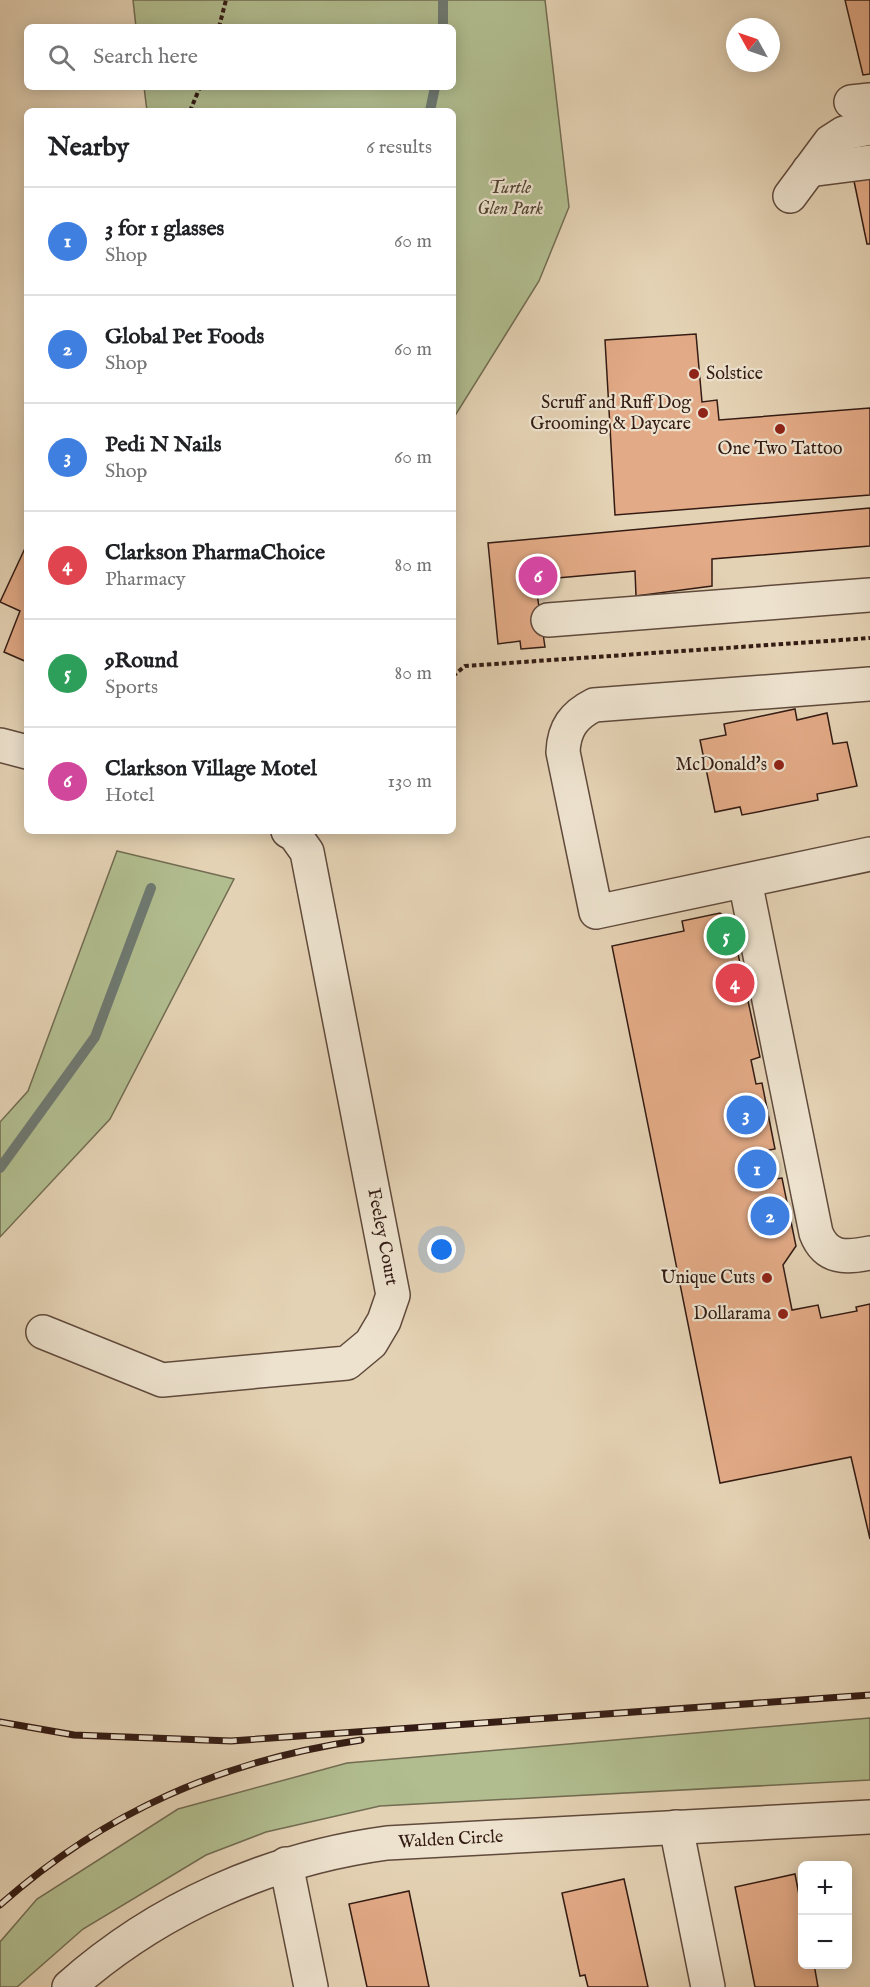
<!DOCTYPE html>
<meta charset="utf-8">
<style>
:root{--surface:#fff;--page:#f2f2f2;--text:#202124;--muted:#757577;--line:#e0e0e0;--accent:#0b8043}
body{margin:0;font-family:"IM FELL English",serif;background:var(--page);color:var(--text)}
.controls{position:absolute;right:18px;bottom:18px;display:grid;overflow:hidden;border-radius:9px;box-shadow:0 3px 15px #0003}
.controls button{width:54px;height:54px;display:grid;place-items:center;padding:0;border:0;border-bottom:2px solid var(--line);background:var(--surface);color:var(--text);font:30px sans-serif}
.compass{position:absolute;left:726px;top:18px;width:54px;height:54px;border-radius:50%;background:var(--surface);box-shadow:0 3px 15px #0003;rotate:310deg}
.you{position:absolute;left:442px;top:1250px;width:21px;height:21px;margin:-15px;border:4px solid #fff;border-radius:50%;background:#1a73e8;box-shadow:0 0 0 9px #1a73e833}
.badge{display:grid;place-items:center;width:39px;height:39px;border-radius:50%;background:var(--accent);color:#fff;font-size:20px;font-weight:700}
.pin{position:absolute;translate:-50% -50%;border:3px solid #fff;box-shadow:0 2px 6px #0006}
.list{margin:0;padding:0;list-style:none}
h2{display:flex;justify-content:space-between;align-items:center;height:78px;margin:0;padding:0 24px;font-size:26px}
h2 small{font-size:20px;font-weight:400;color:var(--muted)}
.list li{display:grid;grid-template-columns:39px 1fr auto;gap:18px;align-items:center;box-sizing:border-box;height:108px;padding:0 24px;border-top:2px solid var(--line)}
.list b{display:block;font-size:22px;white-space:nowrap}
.list p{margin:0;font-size:20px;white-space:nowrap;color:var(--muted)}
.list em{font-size:20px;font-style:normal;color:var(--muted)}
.icon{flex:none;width:33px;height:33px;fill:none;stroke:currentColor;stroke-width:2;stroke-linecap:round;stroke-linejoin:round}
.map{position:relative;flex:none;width:870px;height:1987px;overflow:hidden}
.search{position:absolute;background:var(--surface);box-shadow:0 3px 15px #0003;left:24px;top:24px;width:432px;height:66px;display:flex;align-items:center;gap:15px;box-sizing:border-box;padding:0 21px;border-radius:9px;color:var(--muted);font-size:22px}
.panel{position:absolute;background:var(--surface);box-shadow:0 3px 15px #0003;left:24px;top:108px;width:432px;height:726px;border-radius:9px}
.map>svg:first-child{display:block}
</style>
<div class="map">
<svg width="870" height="1987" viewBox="0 0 870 1987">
<rect width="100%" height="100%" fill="#e4d2b4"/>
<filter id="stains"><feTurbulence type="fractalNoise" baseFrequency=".00333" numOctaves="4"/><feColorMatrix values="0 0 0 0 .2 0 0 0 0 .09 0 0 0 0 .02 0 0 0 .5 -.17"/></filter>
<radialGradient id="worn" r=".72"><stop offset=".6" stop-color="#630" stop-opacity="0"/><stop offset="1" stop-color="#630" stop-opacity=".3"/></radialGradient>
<!-- green -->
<g fill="#b1bd8f" stroke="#726c52" stroke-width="1.5">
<path d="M133,0H545L569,207L539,281L453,419V111H147L144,87H453V27H136Z"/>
<path d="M117,851L234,879L110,1119L0,1237V1122L28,1091Z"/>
<path d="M870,1718V1780L380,1806L266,1832L206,1855L83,1929L17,1987H0V1942L37,1899L178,1809L347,1763Z"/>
</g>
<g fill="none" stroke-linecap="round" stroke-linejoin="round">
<!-- stream -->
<g stroke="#6e7971" stroke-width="10">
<path d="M443,27V0"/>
<path d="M430,111L435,87"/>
<path d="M0,1168L95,1037L151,888"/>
</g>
</g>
<!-- building -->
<g fill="#e2aa86" stroke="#341c14" stroke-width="1.5">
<path d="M845,0H870V74L863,75Z"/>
<path d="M870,178V244H867L854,181Z"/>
<path d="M696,334L702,402L717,400L719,420L870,408V495L615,515L605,340Z"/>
<path d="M870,508V546L712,559V586L636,596L635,571L535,580L545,647L521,649L520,641L498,644L488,543Z"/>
<path d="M27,544V662L4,652L20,611L0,602Z"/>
<path d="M795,709L797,720L827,713L833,744L847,742L857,786L817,794L818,800L742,815L740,807L715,812L700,740L726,735L724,724Z"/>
<path d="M720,913L731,921L760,1057L751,1060L756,1084L762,1083L775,1149L769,1150L775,1179L782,1178L796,1246L783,1265L792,1310L818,1305L821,1318L857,1311L856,1307L870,1304V1539L851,1457L720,1483L612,946L684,931L682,921Z"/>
<path d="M795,1874L802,1910V1964H814L818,1987H755L735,1887Z"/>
<path d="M624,1879L648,1987H588L585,1975L580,1976L562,1893Z"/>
<path d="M409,1891L429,1987H367L349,1904Z"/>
</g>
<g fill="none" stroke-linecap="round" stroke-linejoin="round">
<defs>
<g id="minor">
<path d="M851,102L870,100"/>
<path d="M809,170L870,162"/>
<path d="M790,196L830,142L844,133L870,128"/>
<path d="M548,620L870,595"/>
<path d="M870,684L594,705C574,715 564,728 563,752L596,912L870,854"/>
<path d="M0,745L27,752"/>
<path d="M745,881L816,1233C826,1259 846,1258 870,1253"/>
<path d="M43,1332L162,1380L347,1363L371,1343L384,1321L393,1295L307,852L295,835L288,831"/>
<path d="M676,1827L708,1987"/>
<path d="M286,1864L311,1987"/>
<path id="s1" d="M69,1987C158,1908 269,1859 387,1843L870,1817"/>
</g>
</defs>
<!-- minor casing -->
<use href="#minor" stroke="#604a3c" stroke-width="36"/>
<!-- path -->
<g stroke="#341c14" stroke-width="4" stroke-dasharray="4.5 3" stroke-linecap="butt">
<path d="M219,27L226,0"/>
<path d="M190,111L200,87"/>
<path d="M453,676L465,666L870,638"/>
</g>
<!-- minor -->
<use href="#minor" stroke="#ede2ce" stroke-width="33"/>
<defs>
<g id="rail">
<path d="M0,1722L74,1735L231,1741L870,1695"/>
<path d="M0,1905C106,1811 222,1761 361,1740"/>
</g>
</defs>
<!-- rail casing -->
<use href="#rail" stroke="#341c14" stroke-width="7"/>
<!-- rail -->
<use href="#rail" stroke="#ede2ce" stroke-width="4.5" stroke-dasharray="14" stroke-linecap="butt"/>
</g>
<!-- markers -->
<g fill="#8f2418" stroke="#ede2ce" stroke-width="2">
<circle cx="694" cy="374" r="6"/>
<circle cx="703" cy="413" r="6"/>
<circle cx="780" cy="429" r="6"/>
<circle cx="779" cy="765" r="6"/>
<circle cx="767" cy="1278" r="6"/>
<circle cx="783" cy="1314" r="6"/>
</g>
<g text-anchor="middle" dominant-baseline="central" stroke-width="4.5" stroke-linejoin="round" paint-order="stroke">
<!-- park labels -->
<g font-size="18" font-style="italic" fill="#534433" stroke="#ede2ce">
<text x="510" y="188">Turtle<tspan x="510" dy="21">Glen Park</tspan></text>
</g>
<!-- poi labels -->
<g font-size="18" fill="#341c14" stroke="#ede2ce" text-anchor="end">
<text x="706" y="374" text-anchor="start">Solstice</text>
<text x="691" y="403">Scruff and Ruff Dog<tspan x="691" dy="21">Grooming &amp; Daycare</tspan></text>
<text x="780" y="449" text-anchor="middle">One Two Tattoo</text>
<text x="767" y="765">McDonald's</text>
<text x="755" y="1278">Unique Cuts</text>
<text x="771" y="1314">Dollarama</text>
</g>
<!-- street labels -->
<g font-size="18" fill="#341c14" stroke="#ede2ce">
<text transform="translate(382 1237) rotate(79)">Feeley Court</text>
<text stroke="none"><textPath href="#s1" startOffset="418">Walden Circle</textPath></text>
</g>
</g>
<rect width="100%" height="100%" filter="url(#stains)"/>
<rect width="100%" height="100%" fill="url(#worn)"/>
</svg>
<div class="controls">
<button>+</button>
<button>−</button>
</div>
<svg class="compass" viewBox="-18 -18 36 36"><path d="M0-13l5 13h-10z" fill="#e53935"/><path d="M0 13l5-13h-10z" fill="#757577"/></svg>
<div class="you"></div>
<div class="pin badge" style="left:757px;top:1169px;background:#3f7fe0">1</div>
<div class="pin badge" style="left:770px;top:1216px;background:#3f7fe0">2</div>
<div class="pin badge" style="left:746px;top:1115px;background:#3f7fe0">3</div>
<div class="pin badge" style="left:735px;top:983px;background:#e0444e">4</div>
<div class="pin badge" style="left:726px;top:936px;background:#2e9e5b">5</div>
<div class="pin badge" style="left:538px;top:576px;background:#d1479c">6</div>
<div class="search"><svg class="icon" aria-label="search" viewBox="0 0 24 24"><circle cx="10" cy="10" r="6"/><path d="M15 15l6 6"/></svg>Search here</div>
<section class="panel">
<h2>Nearby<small>6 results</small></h2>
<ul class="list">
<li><span class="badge" style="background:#3f7fe0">1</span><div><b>3 for 1 glasses</b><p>Shop</p></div><em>60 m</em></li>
<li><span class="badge" style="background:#3f7fe0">2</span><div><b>Global Pet Foods</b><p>Shop</p></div><em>60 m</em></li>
<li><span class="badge" style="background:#3f7fe0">3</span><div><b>Pedi N Nails</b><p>Shop</p></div><em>60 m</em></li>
<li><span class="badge" style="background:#e0444e">4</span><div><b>Clarkson PharmaChoice</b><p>Pharmacy</p></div><em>80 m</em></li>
<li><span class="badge" style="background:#2e9e5b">5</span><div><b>9Round</b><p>Sports</p></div><em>80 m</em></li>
<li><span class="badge" style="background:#d1479c">6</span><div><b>Clarkson Village Motel</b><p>Hotel</p></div><em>130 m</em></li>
</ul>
</section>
</div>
